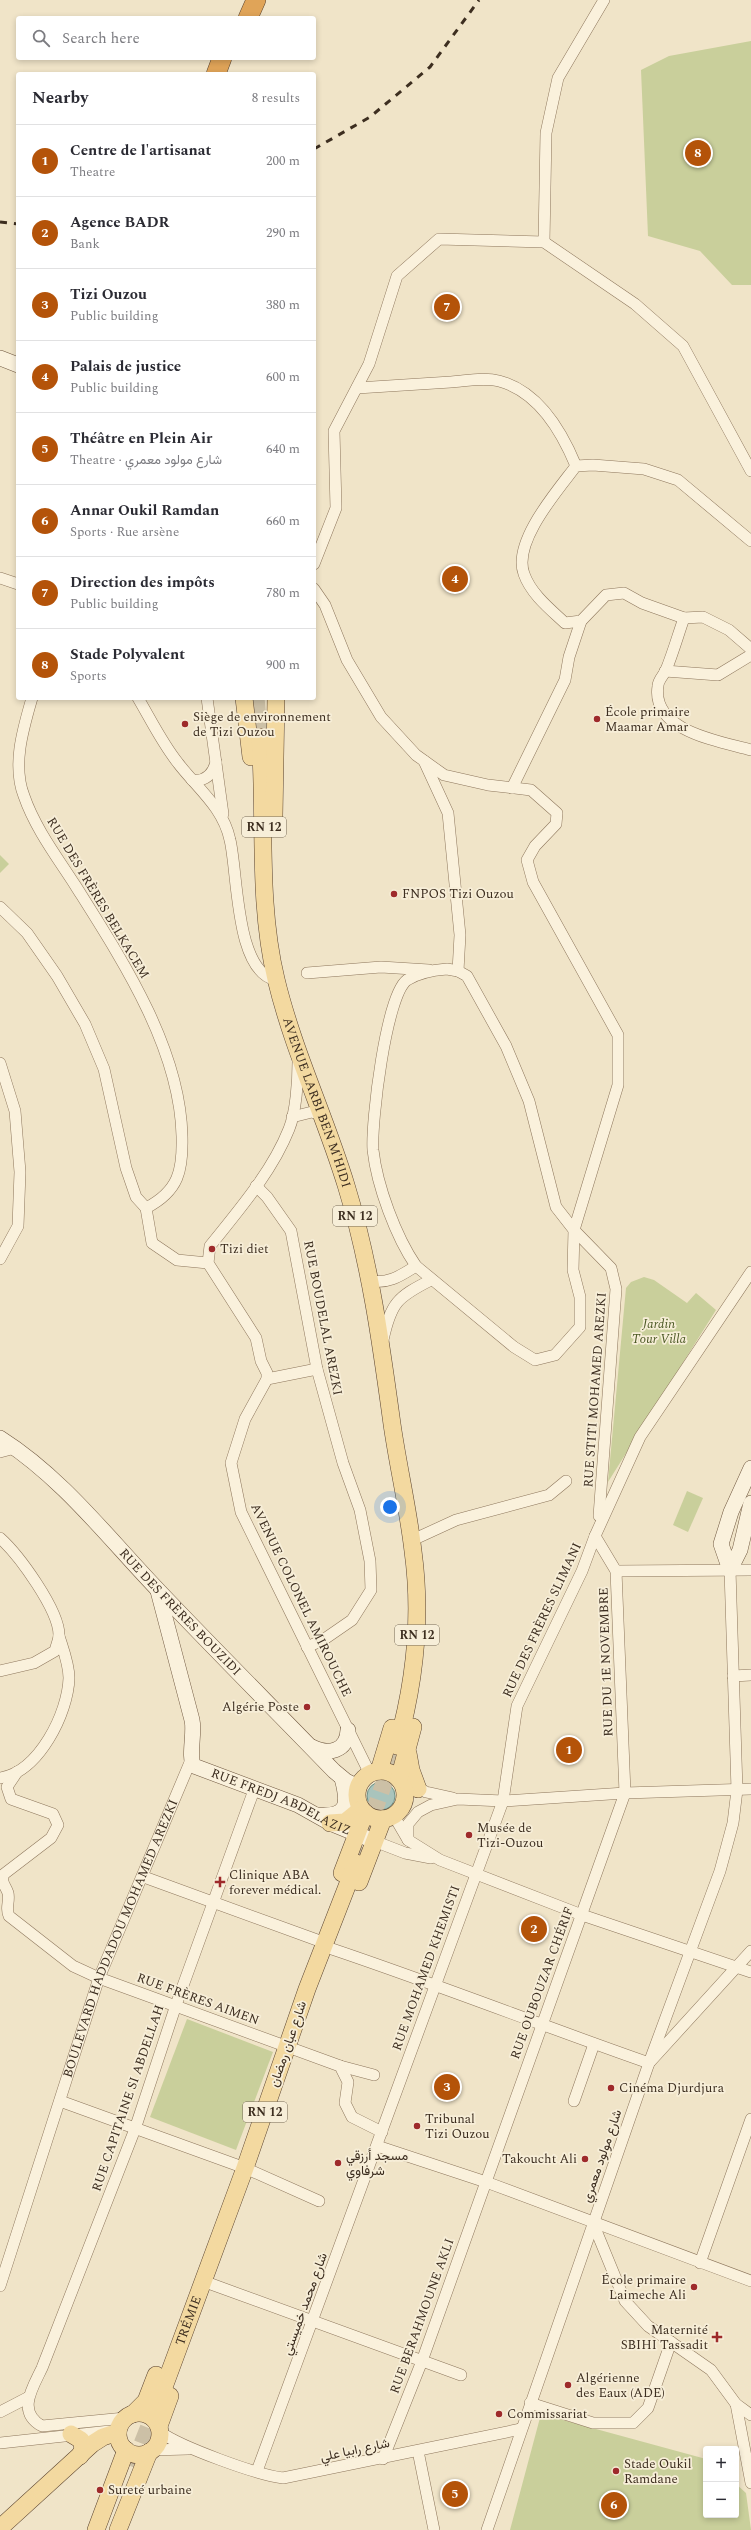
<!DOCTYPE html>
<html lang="en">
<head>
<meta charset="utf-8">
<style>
  body { margin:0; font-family:Spectral,Vazirmatn,serif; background:#f2f2f3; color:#2b2b33 }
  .controls { position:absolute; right:12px; bottom:12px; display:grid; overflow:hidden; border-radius:4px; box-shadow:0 2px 6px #0003 }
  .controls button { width:36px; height:36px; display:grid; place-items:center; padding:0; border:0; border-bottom:1px solid #e1e1e2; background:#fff; color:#2b2b33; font:20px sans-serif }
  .you { position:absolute; left:390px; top:1507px; width:14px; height:14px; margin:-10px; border:3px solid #fff; border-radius:50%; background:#1a73e8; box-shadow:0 0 0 6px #1a73e833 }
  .badge { display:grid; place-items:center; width:26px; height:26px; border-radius:50%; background:#b45309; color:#fff; font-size:13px; font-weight:700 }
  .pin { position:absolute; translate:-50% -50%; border:2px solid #fff; box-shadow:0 1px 4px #0006 }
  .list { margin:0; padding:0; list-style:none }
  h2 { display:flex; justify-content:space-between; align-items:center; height:52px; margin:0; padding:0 16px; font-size:17px }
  h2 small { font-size:13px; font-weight:400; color:#7c7c81 }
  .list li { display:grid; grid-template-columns:26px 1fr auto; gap:12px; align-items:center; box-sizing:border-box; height:72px; padding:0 16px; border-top:1px solid #e1e1e2 }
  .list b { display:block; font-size:15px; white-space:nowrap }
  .list p { margin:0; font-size:13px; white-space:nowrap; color:#7c7c81 }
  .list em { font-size:13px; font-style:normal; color:#7c7c81 }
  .icon { flex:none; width:22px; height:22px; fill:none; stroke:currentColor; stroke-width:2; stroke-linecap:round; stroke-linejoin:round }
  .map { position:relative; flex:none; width:751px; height:2530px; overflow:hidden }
  .search { position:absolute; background:#fff; box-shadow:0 2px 6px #0003; left:16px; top:16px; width:300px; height:44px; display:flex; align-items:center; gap:10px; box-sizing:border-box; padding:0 14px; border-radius:4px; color:#7c7c81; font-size:15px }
  .panel { position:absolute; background:#fff; box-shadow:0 2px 6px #0003; left:16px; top:72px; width:300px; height:628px; border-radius:4px }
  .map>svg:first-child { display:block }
</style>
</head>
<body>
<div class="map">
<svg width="751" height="2530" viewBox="0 0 751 2530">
  <rect width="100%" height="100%" fill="#f0e4c8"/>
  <!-- green -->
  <g fill="#c9cf9b">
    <polygon points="751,41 751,285 732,285 700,251 648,236 641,70 669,56"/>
    <polygon points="0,855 9,864 0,873"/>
    <polygon points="644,1277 654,1280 687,1303 696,1293 716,1310 608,1482 626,1288 631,1282"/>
    <polygon points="687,1491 703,1498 688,1532 673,1525"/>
    <polygon points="187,2019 273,2052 236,2150 150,2117"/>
    <polygon points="541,2414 706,2459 706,2515 736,2515 736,2484 746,2493 751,2530 510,2530"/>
  </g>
  <!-- water -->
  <circle fill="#a9c4bc" stroke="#6f938a" cx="381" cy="1796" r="14"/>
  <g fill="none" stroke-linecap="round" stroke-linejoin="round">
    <!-- primary-tunnel -->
    <g stroke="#ccc0a6" stroke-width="17" stroke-dasharray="17 8" stroke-linecap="butt">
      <polyline points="256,698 260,737"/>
      <polyline points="356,1863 397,1746"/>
      <polyline points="133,2467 157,2406"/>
    </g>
    <defs>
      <g id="street">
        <polyline points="544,242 546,133 558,78 604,0"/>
        <path d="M357,388C388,386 419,384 451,382C466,381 484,377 499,381C538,391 562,432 576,466"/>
        <path d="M751,541L678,480L644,469L593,465L576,466C558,490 512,542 524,574C531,594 550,609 565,623L581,621L606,595L624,593L642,603L684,618C678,635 673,653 666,670C664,675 658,680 658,686C651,731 719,741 751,750"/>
        <polyline points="314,564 336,508 334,431 369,364 397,276 439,239 544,242 635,304 683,346 751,471"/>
        <polyline points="0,578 18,584"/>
        <polyline points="314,589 325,605 347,660 381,717 416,755 444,775 488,785 531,790 557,813 556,824 535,846 527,860 533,882 618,1035 618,1085 574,1230 611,1268 616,1289 599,1516"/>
        <polyline points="684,618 703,617 729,630 751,649"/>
        <polyline points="665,671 718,675 751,655"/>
        <path d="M138,698C151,720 162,743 178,763C197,788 223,807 230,840C238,873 235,972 276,980"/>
        <polyline points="207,698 223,814"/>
        <polyline points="424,761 448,813 460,935 458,971"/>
        <path d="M192,780C205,782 213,774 216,762"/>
        <polyline points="512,788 565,680 569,657 581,621"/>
        <path d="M0,907L27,933L57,976L85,1024L104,1069L126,1168L136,1197L146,1208C179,1191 183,1170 182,1136C180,1047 121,958 75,885C57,857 35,828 24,796C12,765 23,729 32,698"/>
        <path d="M447,969L458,971L467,976L506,1046L529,1101L556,1207L574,1230L573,1270L580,1297V1327L555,1355L535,1360L514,1347L416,1266C396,1237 377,1186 373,1150C371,1123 386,995 407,980C418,973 434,970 447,969Z"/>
        <polyline points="307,973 381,967 429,970"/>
        <path d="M298,1062C298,1081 296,1112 289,1129C272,1172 238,1211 210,1246L208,1263L256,1338L261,1361L267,1373V1379L245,1419L231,1463L241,1512L370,1774"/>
        <polyline points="0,1063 15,1111 20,1172 18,1226 0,1259"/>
        <polyline points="292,1117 312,1112 321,1115"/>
        <polyline points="256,1186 267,1197 291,1231 317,1369 343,1463 360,1510 370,1561 371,1590 352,1620 323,1640 307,1647"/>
        <polyline points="146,1208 152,1243 177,1260 208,1263"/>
        <path d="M370,1281C389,1284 400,1276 416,1266"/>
        <path d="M383,1340C391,1303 397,1297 431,1280"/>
        <polyline points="267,1379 317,1369"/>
        <polyline points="0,1452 15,1448"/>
        <polyline points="419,1537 456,1520 549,1495 566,1481"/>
        <path d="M0,1538C19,1555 59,1610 59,1635C59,1640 56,1646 55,1651L34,1663L0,1671"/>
        <polyline points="616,1571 751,1570"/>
        <polyline points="733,1676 751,1675"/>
        <path d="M17,1772L7,1787L11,1799L53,1814L58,1825L51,1838L4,1874C0,1882 6,1886 8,1893C10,1901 5,1909 9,1916L73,1966L99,1978L340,2066L348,2082L345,2103L352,2117L382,2132"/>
        <path d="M0,1778C39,1772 68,1713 69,1678C69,1664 63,1649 59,1636"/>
        <polyline points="401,1780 426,1792 453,1798"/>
        <polyline points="394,1816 408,1840 440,1860 582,1915 751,1972"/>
        <polyline points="408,1840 408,1824 418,1812 431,1805 458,1799 503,1801 625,1793 751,1789"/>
        <polyline points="374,1841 405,1853 431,1858"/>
        <polyline points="144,1877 317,1940"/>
        <path d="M332,1949C439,1985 543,2026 649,2063L751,1951"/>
        <polyline points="340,2066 374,2075"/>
        <polyline points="60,2101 245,2168 319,2201"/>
        <polyline points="574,2101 594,2044"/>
        <polyline points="377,2146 486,2182 751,2281"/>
        <polyline points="593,2223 625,2301 648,2326 711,2370 736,2404 751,2415"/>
        <polyline points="700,2263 751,2119"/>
        <polyline points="211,2284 461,2375"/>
        <path id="s1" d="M0,2286L99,1978L191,1760"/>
        <polyline points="530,2403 593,2423 633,2423 648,2408 671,2342"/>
        <polyline points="736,2404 751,2483"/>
        <polyline points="0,2412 27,2398"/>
        <path d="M125,2418L42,2426C16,2412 33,2387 42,2368L135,2129L176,2005L254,1790"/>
        <path d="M160,2432C181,2447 257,2475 283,2478L521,2429"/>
        <polyline points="0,2443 110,2431"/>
        <polyline points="152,2450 188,2449"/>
        <polyline points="418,2451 434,2530"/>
        <polyline points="383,2459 422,2361 625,1793 616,1571 595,1536"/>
        <polyline points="257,2471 503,1801 517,1706 582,1571 595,1536 640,1437 751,1272"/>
        <polyline points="487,2530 649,2063 720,1871 733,1823 737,1790 730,1570"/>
      </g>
      <g id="secondary">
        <polyline points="0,358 18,365"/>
        <path id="s2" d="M0,1438C63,1478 108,1538 159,1591C217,1652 276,1711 334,1771L346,1781L358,1787"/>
        <polyline points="730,1570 721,1544 731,1512 751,1468"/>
        <polyline points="730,1570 740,1550 751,1503"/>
        <path id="s3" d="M158,1591L192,1720C195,1733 188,1757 194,1766L298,1805L330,1823L374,1841"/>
        <path d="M312,1747C328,1755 347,1752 348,1730"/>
        <path d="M317,1815C348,1817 349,1805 342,1778"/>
      </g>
      <g id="primary">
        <polyline points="244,698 251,757"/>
        <path id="s4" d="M260,737C266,817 257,900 276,979C293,1050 325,1116 346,1185C370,1263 381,1343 392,1424C398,1466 408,1508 413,1551C422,1617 415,1682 397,1746"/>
        <polyline points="274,817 276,698"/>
        <polyline points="408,1753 411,1770 418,1789"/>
        <circle cx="381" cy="1795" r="24"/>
        <polyline points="379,1771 392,1728"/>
        <polyline points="399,1779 413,1727"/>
        <polyline points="330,1823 345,1822 361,1809"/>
        <polyline points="342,1873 365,1813"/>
        <polyline points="359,1882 383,1819"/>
        <path id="s5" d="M157,2406L245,2168L307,1989L356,1863"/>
        <circle cx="139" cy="2434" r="21"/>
        <polyline points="133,2414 146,2401 156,2375"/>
        <polyline points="159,2426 170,2396"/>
        <polyline points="71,2434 81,2440 83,2448 80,2456"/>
        <polyline points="0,2528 92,2444 103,2437 118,2432"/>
        <polyline points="96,2530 126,2450"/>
        <polyline points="118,2530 149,2452"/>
      </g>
      <g id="highway">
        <polyline points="248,18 256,0"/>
        <polyline points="216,74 222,58"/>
      </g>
    </defs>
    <!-- street casing -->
    <use href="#street" stroke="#8d765c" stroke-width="12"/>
    <!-- secondary casing -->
    <use href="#secondary" stroke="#6f573f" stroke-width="16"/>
    <!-- primary casing -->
    <use href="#primary" stroke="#5b4430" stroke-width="18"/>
    <!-- highway casing -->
    <use href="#highway" stroke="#5b4430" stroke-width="20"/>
    <!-- street -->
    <use href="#street" stroke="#faf1dc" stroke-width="11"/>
    <!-- secondary -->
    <use href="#secondary" stroke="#faf1dc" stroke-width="15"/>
    <!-- primary -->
    <use href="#primary" stroke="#f3d9a0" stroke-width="17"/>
    <!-- highway -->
    <use href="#highway" stroke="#e0a458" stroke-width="19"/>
    <!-- rail -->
    <g stroke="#3d2e20" stroke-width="3" stroke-dasharray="7 7" stroke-linecap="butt">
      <polyline points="314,149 370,117 430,67 479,0"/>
      <polyline points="0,222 18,224"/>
    </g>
  </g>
  <!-- markers -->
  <g fill="#9e2a2b" stroke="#f7eed8" stroke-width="1.5">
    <circle cx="597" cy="719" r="4"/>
    <circle cx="185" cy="724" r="4"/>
    <circle cx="394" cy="894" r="4"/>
    <circle cx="212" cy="1249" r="4"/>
    <circle cx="307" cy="1707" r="4"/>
    <circle cx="469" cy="1835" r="4"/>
    <path d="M218 1876h4v4h4v4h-4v4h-4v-4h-4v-4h4z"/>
    <circle cx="611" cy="2088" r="4"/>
    <circle cx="417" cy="2126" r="4"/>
    <circle cx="585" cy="2159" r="4"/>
    <circle cx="338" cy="2163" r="4"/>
    <circle cx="694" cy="2287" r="4"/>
    <path d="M715 2331h4v4h4v4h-4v4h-4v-4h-4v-4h4z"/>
    <circle cx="568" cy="2385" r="4"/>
    <circle cx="499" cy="2414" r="4"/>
    <circle cx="616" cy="2471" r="4"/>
    <circle cx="100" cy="2490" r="4"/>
  </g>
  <g text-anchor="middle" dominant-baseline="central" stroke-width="3.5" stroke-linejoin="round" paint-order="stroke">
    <!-- shield labels -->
    <g fill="#f7eed8" stroke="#756857" stroke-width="1">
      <rect x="242" y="817" width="44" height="20" rx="3"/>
      <rect x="333" y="1206" width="44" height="20" rx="3"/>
      <rect x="395" y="1625" width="44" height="20" rx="3"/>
      <rect x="243" y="2102" width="44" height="20" rx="3"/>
    </g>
    <g font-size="12" font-weight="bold" fill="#3d2e20">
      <text x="264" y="827">RN 12</text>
      <text x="355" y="1216">RN 12</text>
      <text x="417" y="1635">RN 12</text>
      <text x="265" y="2112">RN 12</text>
    </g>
    <!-- poi labels -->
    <g font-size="13" fill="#3d2e20" stroke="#f7eed8" text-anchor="start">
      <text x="605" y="712">École primaire<tspan x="605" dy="15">Maamar Amar</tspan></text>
      <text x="193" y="717">Siège de environnement<tspan x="193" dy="15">de Tizi Ouzou</tspan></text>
      <text x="402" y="894">FNPOS Tizi Ouzou</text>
      <text x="220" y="1249">Tizi diet</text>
      <text x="299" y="1707" text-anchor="end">Algérie Poste</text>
      <text x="477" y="1828">Musée de<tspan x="477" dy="15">Tizi-Ouzou</tspan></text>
      <text x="229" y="1875">Clinique ABA<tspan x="229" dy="15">forever médical.</tspan></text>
      <text x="619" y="2088">Cinéma Djurdjura</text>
      <text x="425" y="2119">Tribunal<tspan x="425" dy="15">Tizi Ouzou</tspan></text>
      <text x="346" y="2156">مسجد أرزقي<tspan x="346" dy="15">شرفاوي</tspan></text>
      <text x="577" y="2159" text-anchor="end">Takoucht Ali</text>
      <text x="686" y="2280" text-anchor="end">École primaire<tspan x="686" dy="15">Laimeche Ali</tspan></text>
      <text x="708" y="2330" text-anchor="end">Maternité<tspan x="708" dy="15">SBIHI Tassadit</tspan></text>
      <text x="576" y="2378">Algérienne<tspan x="576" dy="15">des Eaux (ADE)</tspan></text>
      <text x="507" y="2414">Commissariat</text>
      <text x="624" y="2464">Stade Oukil<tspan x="624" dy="15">Ramdane</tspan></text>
      <text x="108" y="2490">Sureté urbaine</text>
    </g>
    <!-- street labels -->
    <g font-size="13" fill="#3d2e20" stroke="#f7eed8">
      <text transform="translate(98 898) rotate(59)">RUE DES FRÈRES BELKACEM</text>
      <text stroke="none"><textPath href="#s4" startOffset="373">AVENUE LARBI BEN M'HIDI</textPath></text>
      <text transform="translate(323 1318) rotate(79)">RUE BOUDELAL AREZKI</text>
      <text transform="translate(595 1390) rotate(-86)">RUE STITI MOHAMED AREZKI</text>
      <text transform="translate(301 1600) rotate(64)">AVENUE COLONEL AMIROUCHE</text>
      <text stroke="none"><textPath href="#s2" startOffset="251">RUE DES FRÈRES BOUZIDI</textPath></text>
      <text transform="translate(542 1620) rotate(-65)">RUE DES FRÈRES SLIMANI</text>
      <text transform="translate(606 1662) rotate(-92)">RUE DU 1E NOVEMBRE</text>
      <text stroke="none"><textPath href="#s3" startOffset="274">RUE FREDJ ABDELAZIZ</textPath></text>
      <text stroke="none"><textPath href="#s1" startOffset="368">BOULEVARD HADDADOU MOHAMED AREZKI</textPath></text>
      <text transform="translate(426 1968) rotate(-70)">RUE MOHAMED KHEMISTI</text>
      <text transform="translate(542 1983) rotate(-70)">RUE OUBOUZAR CHÉRIF</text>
      <text transform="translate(198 1999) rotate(20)">RUE FRÈRES AIMEN</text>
      <text transform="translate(288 2044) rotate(-71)">شارع عبان رمضان</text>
      <text transform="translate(128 2098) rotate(-71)">RUE CAPITAINE SI ABDELLAH</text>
      <text transform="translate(602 2156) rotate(-71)">شارع مولود معمري</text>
      <text transform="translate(305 2304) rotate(-70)">شارع محمد خميستي</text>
      <text transform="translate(422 2316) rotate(-70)">RUE BERAHMOUNE AKLI</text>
      <text stroke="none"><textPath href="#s5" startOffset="91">TRÉMIE</textPath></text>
      <text transform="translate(355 2450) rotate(-12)">شارع رابيا علي</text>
    </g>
    <!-- park labels -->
    <g font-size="13" font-style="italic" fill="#4d5a26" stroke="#f7eed8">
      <text x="659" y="1324">Jardin<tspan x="659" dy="15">Tour Villa</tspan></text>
    </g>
  </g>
</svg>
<div class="controls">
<button>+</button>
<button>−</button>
</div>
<div class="you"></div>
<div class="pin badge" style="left:569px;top:1750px">1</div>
<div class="pin badge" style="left:534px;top:1929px">2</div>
<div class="pin badge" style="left:447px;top:2087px">3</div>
<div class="pin badge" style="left:455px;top:579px">4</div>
<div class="pin badge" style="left:455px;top:2494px">5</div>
<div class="pin badge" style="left:614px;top:2505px">6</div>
<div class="pin badge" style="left:447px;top:307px">7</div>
<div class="pin badge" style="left:698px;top:153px">8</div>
<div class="search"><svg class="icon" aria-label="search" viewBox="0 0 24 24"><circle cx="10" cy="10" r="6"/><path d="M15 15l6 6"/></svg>Search here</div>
<section class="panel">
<h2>Nearby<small>8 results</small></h2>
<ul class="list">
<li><span class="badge">1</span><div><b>Centre de l'artisanat</b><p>Theatre</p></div><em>200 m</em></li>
<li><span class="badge">2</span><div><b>Agence BADR</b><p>Bank</p></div><em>290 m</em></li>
<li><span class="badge">3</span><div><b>Tizi Ouzou</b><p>Public building</p></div><em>380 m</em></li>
<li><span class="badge">4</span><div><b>Palais de justice</b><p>Public building</p></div><em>600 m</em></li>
<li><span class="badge">5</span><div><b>Théâtre en Plein Air</b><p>Theatre · شارع مولود معمري</p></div><em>640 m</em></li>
<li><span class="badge">6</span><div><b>Annar Oukil Ramdan</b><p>Sports · Rue arsène</p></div><em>660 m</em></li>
<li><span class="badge">7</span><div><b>Direction des impôts</b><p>Public building</p></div><em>780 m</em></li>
<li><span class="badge">8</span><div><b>Stade Polyvalent</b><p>Sports</p></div><em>900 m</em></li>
</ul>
</section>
</div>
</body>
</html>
